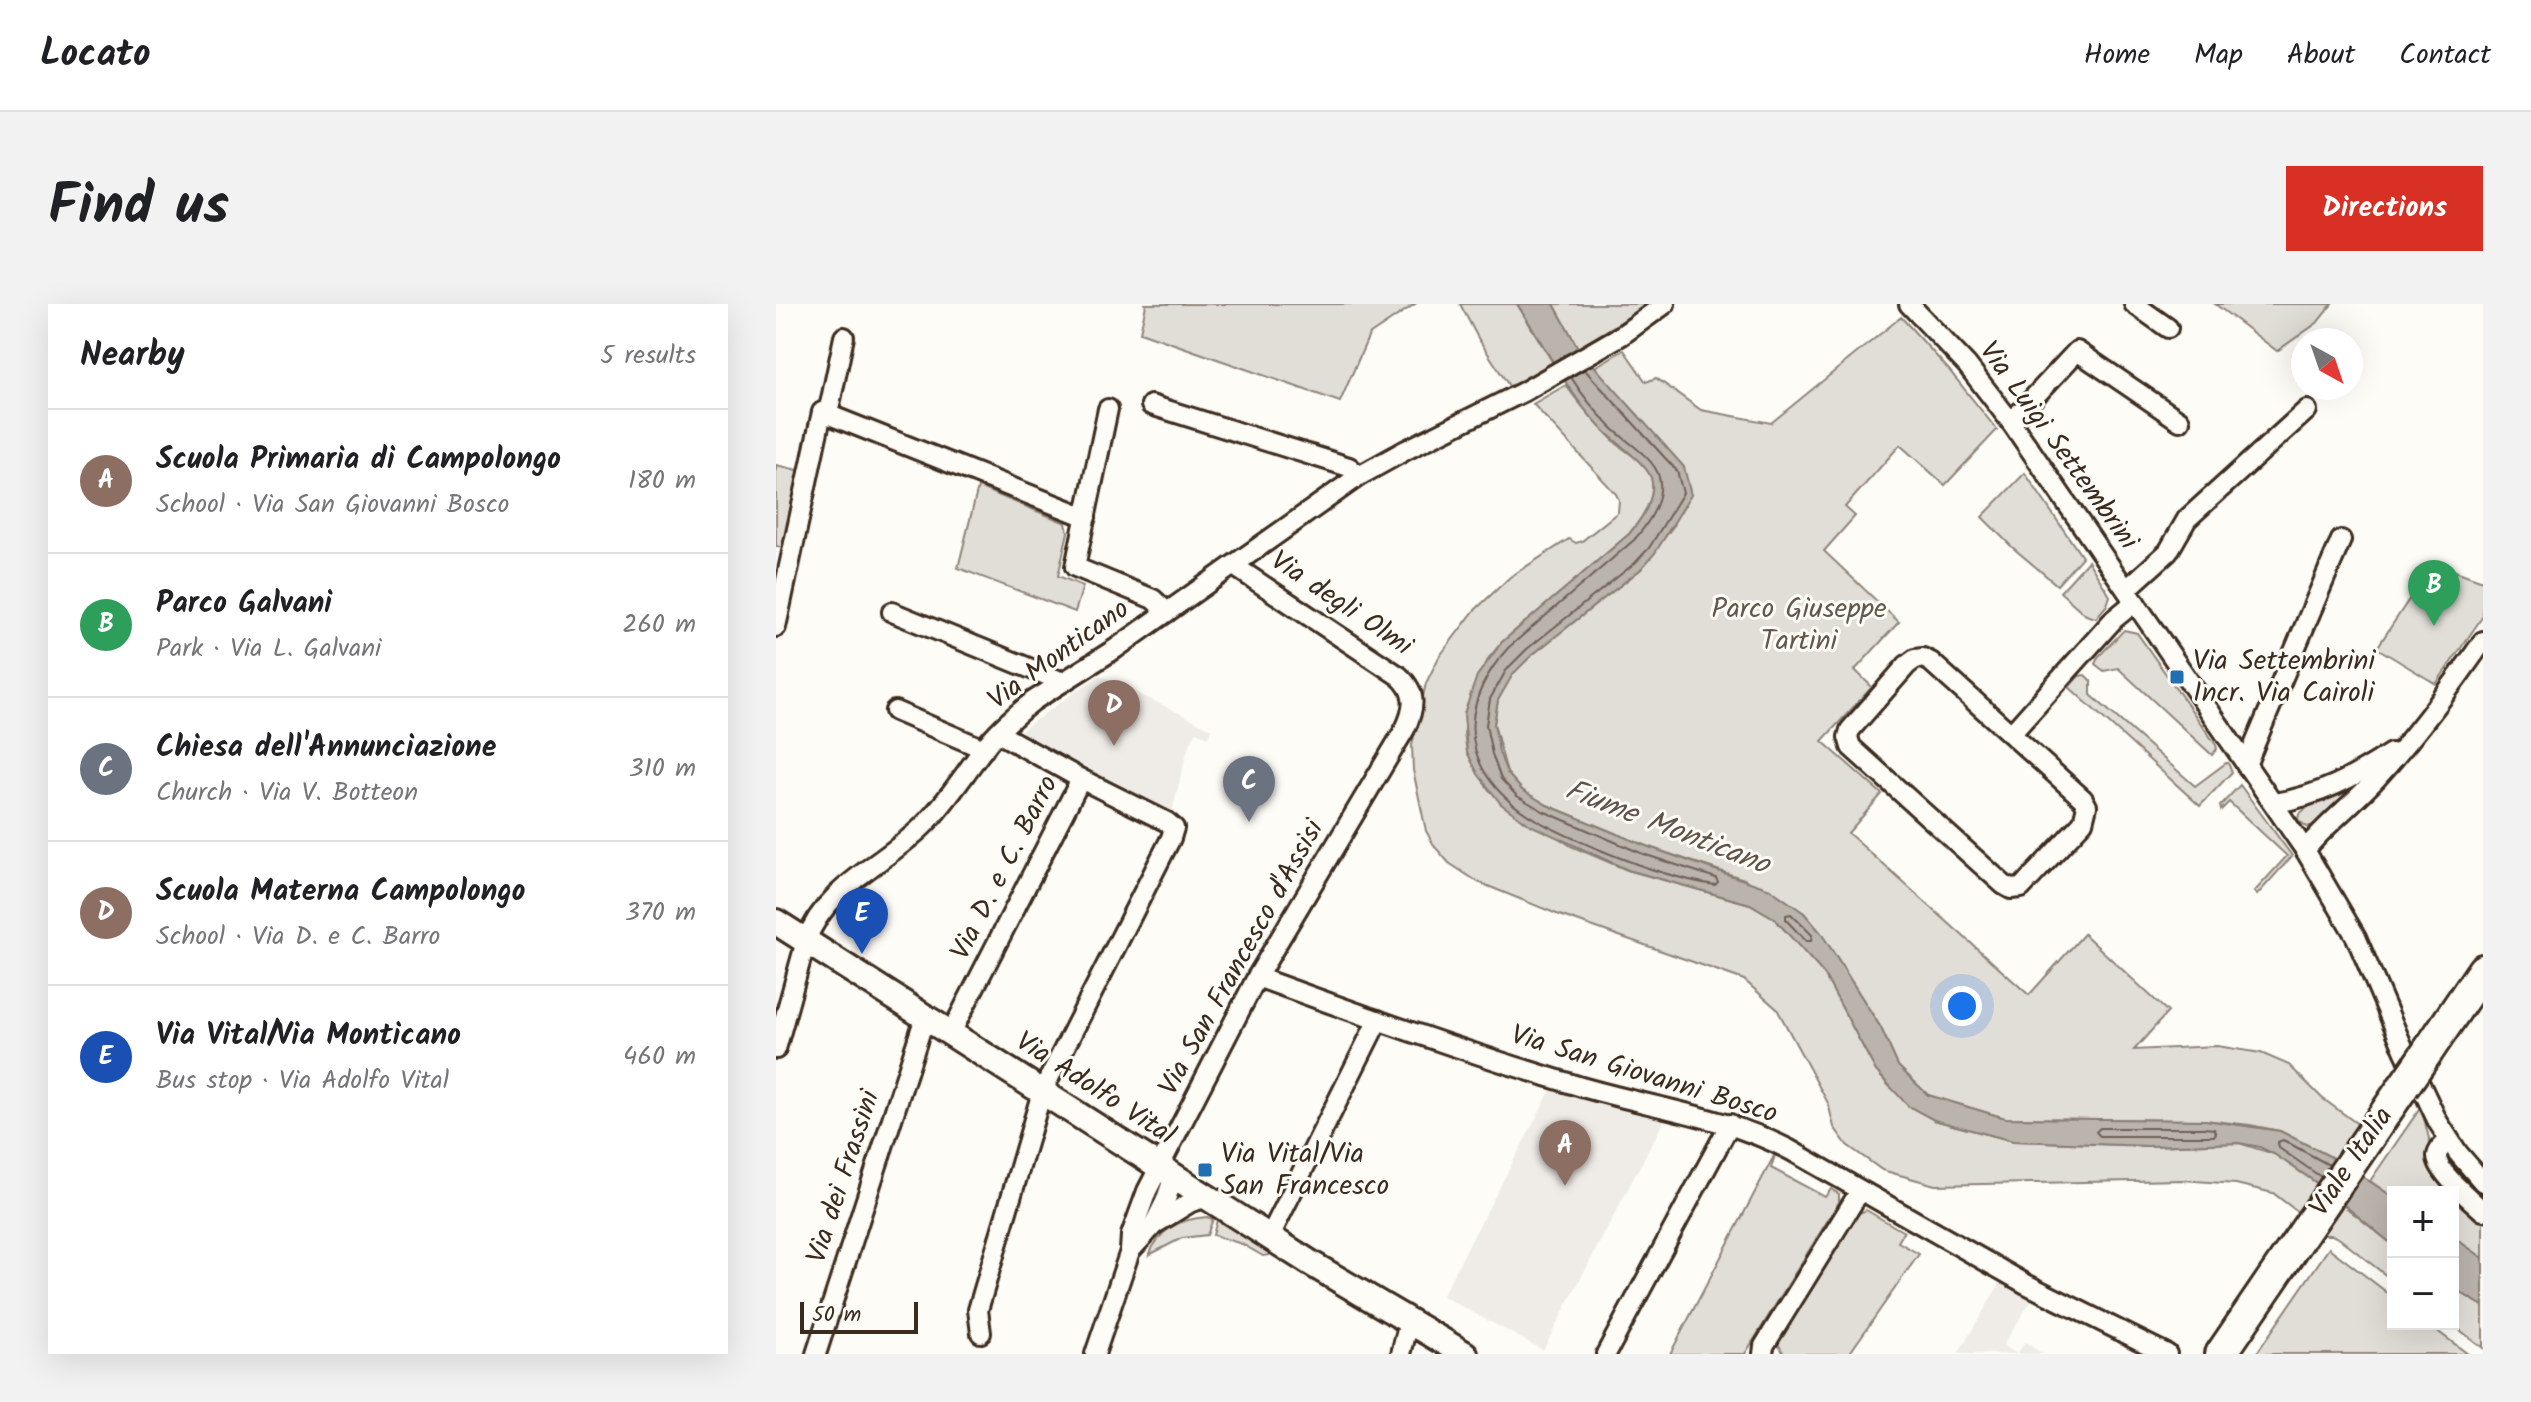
<!DOCTYPE html>
<html lang="en">
<head>
<meta charset="utf-8">
<style>
  body { margin:0; font-family:Kalam,sans-serif; background:#f2f2f2; color:#202124 }
  .controls { position:absolute; right:24px; bottom:24px; display:grid; overflow:hidden; border-radius:0px; box-shadow:0 8px 32px #0002 }
  .controls button { width:72px; height:72px; display:grid; place-items:center; padding:0; border:0; border-bottom:2px solid #e0e0e0; background:#fff; color:#202124; font:40px sans-serif }
  .compass { position:absolute; left:1515px; top:24px; width:72px; height:72px; border-radius:50%; background:#fff; box-shadow:0 8px 32px #0002; rotate:140deg }
  .scale { position:absolute; left:24px; bottom:20px; width:118px; box-sizing:border-box; padding-left:8px; border:4px solid #3b2a1e; border-top:0; font-size:22px; line-height:28px; white-space:nowrap; color:#3b2a1e; -webkit-text-stroke:6px #fdfcf7; paint-order:stroke }
  .you { position:absolute; left:1186px; top:702px; width:28px; height:28px; margin:-20px; border:6px solid #fff; border-radius:50%; background:#1a73e8; box-shadow:0 0 0 12px #1a73e833 }
  .badge { display:grid; place-items:center; width:52px; height:52px; border-radius:50%; background:#d93025; color:#fff; font-size:26px; font-weight:700 }
  .pin { position:absolute; translate:-50% -66px; filter:drop-shadow(0 2px 4px #0008) }
  .pin::after { content:''; position:absolute; top:42px; width:28px; height:24px; background:inherit; clip-path:polygon(0 0,100% 0,50% 100%) }
  .list { margin:0; padding:0; list-style:none }
  h2 { display:flex; justify-content:space-between; align-items:center; height:104px; margin:0; padding:0 32px; font-size:34px }
  h2 small { font-size:26px; font-weight:400; color:#757577 }
  .list li { display:grid; grid-template-columns:52px 1fr auto; gap:24px; align-items:center; box-sizing:border-box; height:144px; padding:0 32px; border-top:2px solid #e0e0e0 }
  .list b { display:block; font-size:30px; white-space:nowrap }
  .list p { margin:0; font-size:26px; white-space:nowrap; color:#757577 }
  .list em { font-size:26px; font-style:normal; color:#757577 }
  .map { position:relative; flex:none; width:1707px; height:1050px; overflow:hidden; border-radius:0px }
  header { display:flex; align-items:center; gap:48px; box-sizing:border-box; height:112px; padding:0 40px; background:#fff; border-bottom:2px solid #e0e0e0 }
  header strong { font-size:38px }
  nav { display:flex; gap:44px; margin-inline-start:auto; font-size:28px }
  .intro { display:flex; align-items:center; justify-content:space-between; box-sizing:border-box; height:192px; padding:0 48px }
  h1 { margin:0; font-size:56px }
  .button { padding:20px 36px; border-radius:0px; background:#d93025; color:#fff; font-size:28px; font-weight:700 }
  main { display:flex; gap:48px; padding:0 48px }
  aside { flex:1; background:#fff; border-radius:0px; box-shadow:0 8px 32px #0002 }
  .map>svg:first-child { display:block }
</style>
</head>
<body>
<header>
<strong>Locato</strong>
<nav><a>Home</a><a>Map</a><a>About</a><a>Contact</a></nav>
</header>
<div class="intro"><h1>Find us</h1><a class="button">Directions</a></div>
<main>
<aside>
<h2>Nearby<small>5 results</small></h2>
<ul class="list">
<li><span class="badge" style="background:#8d6e63">A</span><div><b>Scuola Primaria di Campolongo</b><p>School · Via San Giovanni Bosco</p></div><em>180 m</em></li>
<li><span class="badge" style="background:#2e9e5b">B</span><div><b>Parco Galvani</b><p>Park · Via L. Galvani</p></div><em>260 m</em></li>
<li><span class="badge" style="background:#6b7280">C</span><div><b>Chiesa dell'Annunciazione</b><p>Church · Via V. Botteon</p></div><em>310 m</em></li>
<li><span class="badge" style="background:#8d6e63">D</span><div><b>Scuola Materna Campolongo</b><p>School · Via D. e C. Barro</p></div><em>370 m</em></li>
<li><span class="badge" style="background:#1a4fb4">E</span><div><b>Via Vital/Via Monticano</b><p>Bus stop · Via Adolfo Vital</p></div><em>460 m</em></li>
</ul>
</aside>
<div class="map">
<svg width="1707" height="1050" viewBox="0 0 1707 1050">
  <rect width="100%" height="100%" fill="#fdfcf7"/>
  <filter id="ink" filterUnits="userSpaceOnUse"><feTurbulence type="fractalNoise" baseFrequency=".0125" numOctaves="2"/><feDisplacementMap in="SourceGraphic" scale="16" xChannelSelector="R" yChannelSelector="G"/><feConvolveMatrix kernelMatrix="1 2 1 2 8 2 1 2 1" color-interpolation-filters="sRGB"/></filter>
  <g filter="url(#ink)">
    <!-- built -->
    <g fill="#efece7">
      <polygon points="324,371 436,425 432,433 420,428 411,447 395,512 310,468 249,432 246,427 248,424"/>
      <polygon points="775,786 891,811 767,1046 666,992"/>
      <polygon points="1230,969 1257,994 1227,1041 1241,1050 1249,1038 1267,1050 1182,1050"/>
    </g>
    <!-- green -->
    <g fill="#e1ded7" stroke="#8e847a" stroke-width="2">
      <polygon points="368,0 639,0 593,31 564,98 364,28 370,1"/>
      <polygon points="684,0 741,0 777,59 735,85 702,34"/>
      <polygon points="778,0 871,0 872,1 802,44"/>
      <polygon points="1439,0 1556,0 1541,19 1501,47"/>
      <polygon points="1125,13 1173,66 1221,126 1169,181 1124,141 1069,203 1079,212 1048,247 1123,318 1079,366 1096,383 1046,437 1106,490 1072,529 1253,691 1308,630 1392,708 1358,746 1441,742 1485,749 1513,761 1546,794 1587,824 1563,857 1504,827 1474,821 1429,816 1229,814 1152,791 1122,762 1105,724 1045,629 1028,609 968,575 870,542 771,501 746,486 731,469 718,420 722,396 737,369 756,351 865,265 898,221 863,112 817,64 848,46 870,78 880,74 925,106 995,119"/>
      <path d="M790,81C804,102 821,120 839,138C850,148 869,158 875,173C882,192 864,217 853,230L726,338L712,355L688,429L691,448L713,486L795,542L851,566L974,600L998,614L1048,670L1100,767L1113,782L1158,816L1237,837L1371,842L1463,839L1498,850L1545,882L1527,912L1497,889L1460,880L1406,876L1159,881L1106,866L1071,841L1058,823L1052,799L1001,705L968,676L781,610L702,578L673,559L659,543L650,527L637,466L636,441L650,379L663,353L698,307L734,273L793,235L800,239L806,237L842,208L843,196L840,190L757,100Z"/>
      <polygon points="0,161 26,167 10,244 0,242"/>
      <polygon points="1249,169 1306,253 1281,281 1236,243 1206,213"/>
      <polygon points="202,183 290,219 292,228 282,272 307,282 299,308 182,264"/>
      <polygon points="1312,257 1334,292 1331,301 1320,314 1310,311 1284,288"/>
      <polygon points="1657,259 1707,277 1707,312 1660,380 1601,344"/>
      <polygon points="1348,326 1361,329 1440,441 1441,445 1436,451 1342,364 1328,367 1319,360 1322,353"/>
      <polygon points="1309,371 1315,377 1315,391 1419,482 1450,459 1452,459 1456,468 1424,502 1293,383 1303,372"/>
      <polygon points="1464,481 1516,552 1481,591 1478,588 1511,552 1453,498 1445,506 1444,502"/>
      <polygon points="1569,485 1572,487 1571,493 1541,520 1531,523 1522,516 1523,510 1535,501"/>
      <polygon points="1645,803 1657,850 1707,913 1707,954 1677,933 1677,888 1617,888 1617,893 1594,877"/>
      <polygon points="1000,848 995,864 1049,893 1055,885 1063,890 1063,898 969,1050 894,1050"/>
      <polygon points="1567,901 1617,941 1617,977 1564,935 1556,931 1547,931"/>
      <polygon points="1090,906 1128,928 1122,938 1143,950 1073,1050 1008,1050 1001,1038 1081,910"/>
      <path d="M431,913L437,915L431,931L406,934L373,951C384,925 403,915 431,913Z"/>
      <polygon points="441,916 493,946 493,951 487,952 466,940 437,931"/>
      <polygon points="1553,944 1617,993 1617,1020 1652,1020 1692,1050 1480,1050"/>
      <polygon points="1677,984 1707,1002 1707,1044 1676,1020"/>
    </g>
    <!-- water -->
    <g fill="#bbb4ad" stroke="#887d74" stroke-width="2">
      <path d="M741,0H778L802,44L908,163L915,191L879,249L865,265L756,351L737,370L722,396L718,420L723,448L731,469L746,486L771,501L870,542L994,585L1028,609L1045,629L1105,724L1122,762L1152,791L1229,814L1429,816L1504,827L1563,857L1617,893V941L1545,882L1498,850L1484,843L1463,839L1371,842L1237,837L1158,816L1132,802L1100,767L1048,670L998,614L974,600L852,566L754,521L725,500L702,470L691,448L688,410L701,372L726,338L853,230C865,216 881,194 875,174C870,158 836,136 823,122C789,85 769,41 741,0Z"/>
      <polygon points="1677,933 1707,954 1707,1002 1677,984"/>
    </g>
    <g fill="none" stroke-linecap="round" stroke-linejoin="round">
      <!-- shore -->
      <g stroke="#6e6157" stroke-width="2">
        <path d="M795,73C806,91 820,108 835,123C849,137 878,153 883,173C889,196 872,220 858,236L732,344C690,391 680,448 731,495C755,517 788,530 817,543C855,559 898,575 939,581L942,578L940,574L867,550L767,507L741,492L725,475L716,450L710,421L714,395L731,365L751,345L859,259L873,244L907,189L901,167L808,65"/>
        <polygon points="1015,610 1036,631 1035,637 1030,637 1010,616 1010,611"/>
        <polygon points="1324,824 1428,824 1438,825 1440,829 1438,832 1324,832 1320,828"/>
        <polyline points="1545,873 1503,844 1502,838 1507,836 1553,861"/>
      </g>
      <defs>
        <g id="minor">
          <polyline points="1133,0 1191,61 1235,118 1529,546 1580,633 1629,748 1662,818 1682,849 1707,878"/>
          <polyline points="1358,0 1392,24"/>
          <polyline points="375,101 573,163 583,172"/>
          <polyline points="332,105 299,263 377,295 391,308"/>
          <polyline points="52,110 68,33"/>
          <polyline points="1235,118 1301,47 1404,117"/>
          <polyline points="1351,285 1392,248 1411,215 1531,106"/>
          <polyline points="116,308 287,378"/>
          <polyline points="0,323 46,108 310,213"/>
          <polygon points="1147,354 1155,358 1307,495 1311,502 1307,518 1245,584 1235,585 1228,581 1075,443 1072,433 1074,426 1131,361 1139,355"/>
          <polyline points="119,407 208,445"/>
          <polyline points="222,429 305,475"/>
          <polyline points="1236,429 1338,315 1359,298"/>
          <polyline points="1470,461 1565,236"/>
          <path d="M1498,499C1541,493 1579,473 1615,449"/>
          <path d="M1529,546C1550,520 1577,500 1600,475C1639,432 1674,385 1707,337"/>
          <path d="M481,673C586,711 692,749 799,781C871,803 947,811 1014,846L1250,980L1391,1050"/>
          <polyline points="175,729 305,475 391,518 398,524 395,534 266,788 202,1006 205,1029"/>
          <path d="M0,745L30,637C50,582 107,561 147,522C172,497 190,467 212,439C225,423 241,410 257,397L339,345L583,172L630,146L747,88L846,31L889,0"/>
          <path d="M1673,836C1669,840 1662,845 1661,852C1660,867 1696,897 1707,907"/>
          <polyline points="379,920 415,898 432,893"/>
          <polyline points="494,932 602,716"/>
          <path d="M354,947L355,931L371,887L481,673L629,425C639,404 641,388 623,372L458,262"/>
          <polyline points="40,1050 149,713"/>
          <polyline points="319,1050 354,947 377,922 389,898 398,872"/>
          <polyline points="625,1050 633,1018"/>
          <polyline points="830,1050 954,820"/>
          <polyline points="987,1050 988,1042 1084,887"/>
        </g>
        <polyline id="tertiary" points="0,618 536,960 689,1050"/>
        <g id="primary">
          <polyline points="1652,747 1707,666"/>
          <polyline points="1445,1050 1627,783"/>
        </g>
      </defs>
      <!-- minor casing -->
      <use href="#minor" stroke="#3b2a1e" stroke-width="24"/>
      <!-- tertiary casing -->
      <use href="#tertiary" stroke="#3b2a1e" stroke-width="30"/>
      <!-- primary casing -->
      <use href="#primary" stroke="#3b2a1e" stroke-width="36"/>
      <!-- minor -->
      <use href="#minor" stroke="#fdfcf7" stroke-width="18"/>
      <!-- tertiary -->
      <use href="#tertiary" stroke="#fdfcf7" stroke-width="24"/>
      <!-- primary -->
      <use href="#primary" stroke="#fdfcf7" stroke-width="30"/>
      <defs>
        <polyline id="primary-bridge" points="1627,783 1652,747"/>
      </defs>
      <!-- primary-bridge casing -->
      <use href="#primary-bridge" stroke="#3b2a1e" stroke-width="36" stroke-linecap="butt"/>
      <!-- primary-bridge -->
      <use href="#primary-bridge" stroke="#fdfcf7" stroke-width="30"/>
    </g>
  </g>
  <!-- markers -->
  <g fill="#1f6fb2" stroke="#fdfcf7" stroke-width="3">
    <rect x="1393" y="365" width="16" height="16" rx="4"/>
    <rect x="421" y="858" width="16" height="16" rx="4"/>
  </g>
  <g text-anchor="middle" dominant-baseline="central" stroke-width="6" stroke-linejoin="round" paint-order="stroke">
    <!-- street labels -->
    <g font-size="28" fill="#3b2a1e" stroke="#fdfcf7">
      <text transform="translate(1282 142) rotate(54)">Via Luigi Settembrini</text>
      <text transform="translate(565 300) rotate(34)">Via degli Olmi</text>
      <text transform="translate(283 351) rotate(-36)">Via Monticano</text>
      <text transform="translate(229 564) rotate(-63)">Via D. e C. Barro</text>
      <text transform="translate(466 654) rotate(-61)">Via San Francesco d'Assisi</text>
      <text transform="translate(868 771) rotate(17)">Via San Giovanni Bosco</text>
      <text transform="translate(319 785) rotate(33)">Via Adolfo Vital</text>
      <text transform="translate(1576 858) rotate(-56)">Viale Italia</text>
      <text transform="translate(68 873) rotate(-72)">Via dei Frassini</text>
    </g>
    <!-- park labels -->
    <g font-size="28" fill="#64574c" stroke="#fdfcf7">
      <text x="1023" y="305">Parco Giuseppe<tspan x="1023" dy="32">Tartini</tspan></text>
    </g>
    <!-- poi labels -->
    <g font-size="28" fill="#3b2a1e" stroke="#fdfcf7" text-anchor="start">
      <text x="1417" y="357">Via Settembrini<tspan x="1417" dy="32">Incr. Via Cairoli</tspan></text>
      <text x="445" y="850">Via Vital/Via<tspan x="445" dy="32">San Francesco</tspan></text>
    </g>
    <!-- water labels -->
    <g font-size="30" font-style="italic" fill="#615349" stroke="#fdfcf7">
      <text transform="translate(891 524) rotate(21)">Fiume Monticano</text>
    </g>
  </g>
</svg>
<div class="controls">
<button>+</button>
<button>−</button>
</div>
<svg class="compass" viewBox="-18 -18 36 36"><path d="M0-13l5 13h-10z" fill="#e53935"/><path d="M0 13l5-13h-10z" fill="#757577"/></svg>
<div class="scale">50 m</div>
<div class="you"></div>
<div class="pin badge" style="left:789px;top:882px;background:#8d6e63">A</div>
<div class="pin badge" style="left:1658px;top:322px;background:#2e9e5b">B</div>
<div class="pin badge" style="left:473px;top:518px;background:#6b7280">C</div>
<div class="pin badge" style="left:338px;top:442px;background:#8d6e63">D</div>
<div class="pin badge" style="left:86px;top:650px;background:#1a4fb4">E</div>
</div>
</main>
</body>
</html>
